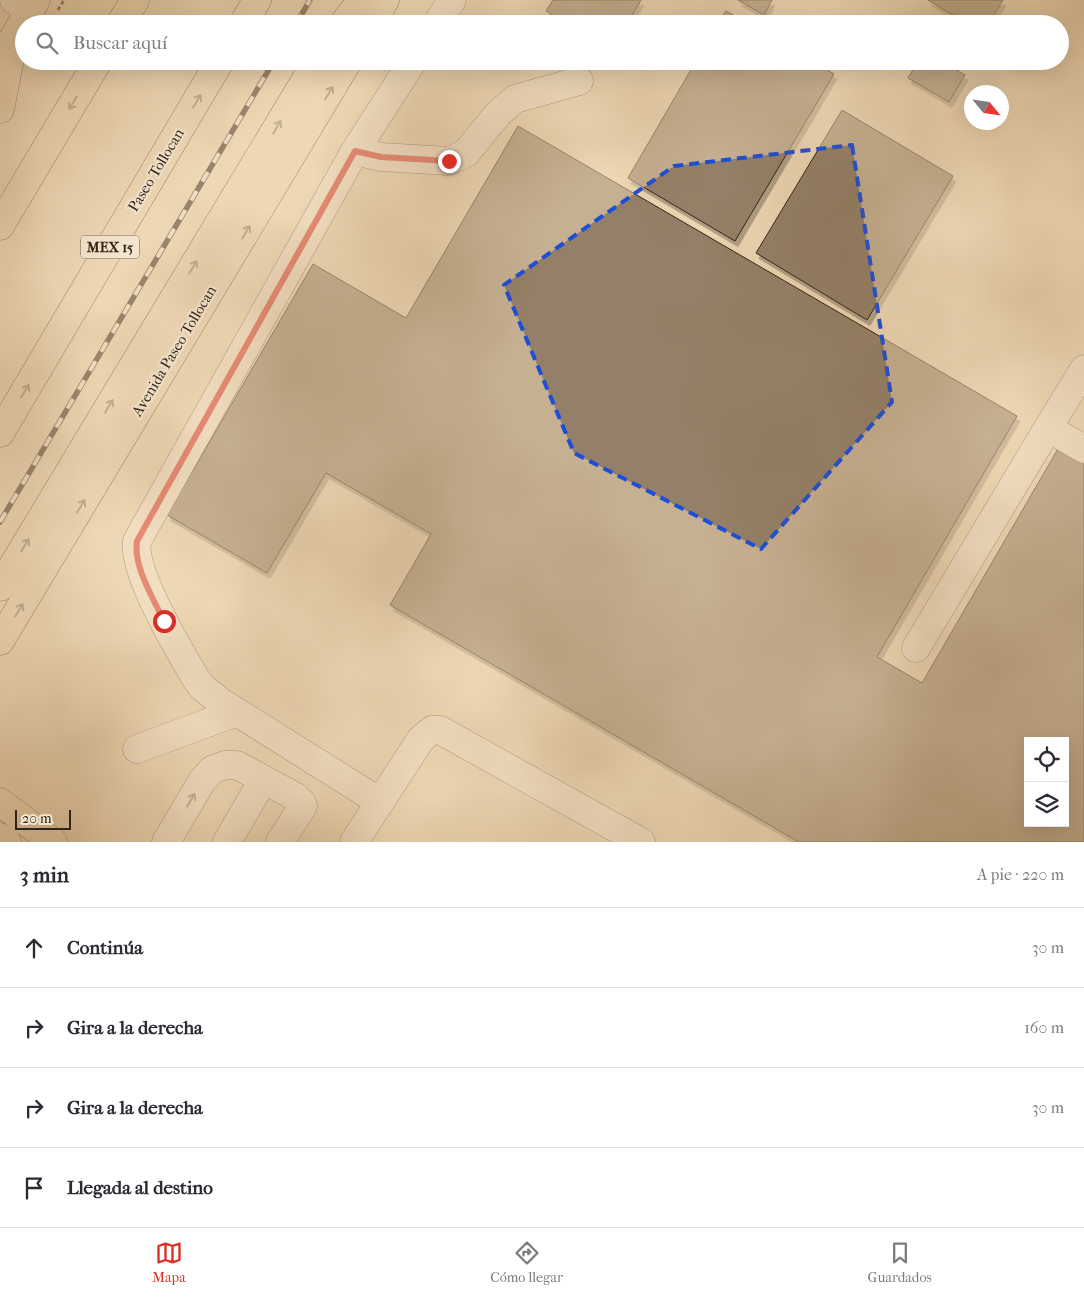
<!DOCTYPE html>
<html lang="es">
<head>
<meta charset="utf-8">
<style>
  body { margin:0; font-family:"IM FELL French Canon",serif; background:#f7f7f7; color:#2b2b33 }
  .controls { position:absolute; right:15px; bottom:15px; display:grid; overflow:hidden; border-radius:0px; box-shadow:0 5px 20px #0002 }
  .controls button { width:45px; height:45px; display:grid; place-items:center; padding:0; border:0; border-bottom:1px solid #e1e1e2; background:#fff; color:#2b2b33; font:25px sans-serif }
  .compass { position:absolute; left:964px; top:85px; width:45px; height:45px; border-radius:50%; background:#fff; box-shadow:0 5px 20px #0002; rotate:119deg }
  .scale { position:absolute; left:15px; bottom:12px; width:56px; box-sizing:border-box; padding-left:5px; border:2px solid #332216; border-top:0; font-size:14px; line-height:18px; white-space:nowrap; color:#332216; -webkit-text-stroke:4px #f4e5ce; paint-order:stroke }
  .stop { position:absolute; width:15px; height:15px; margin:-11px; border:4px solid #d93025; border-radius:50%; background:#fff }
  .stop.end { background:#d93025; border-color:#fff; box-shadow:0 1px 5px #0008 }
  .list { margin:0; padding:0; list-style:none }
  h2 { display:flex; justify-content:space-between; align-items:center; height:65px; margin:0; padding:0 20px; font-size:21px }
  h2 small { font-size:16px; font-weight:400; color:#7c7c81 }
  .list li { display:grid; grid-template-columns:32px 1fr auto; gap:15px; align-items:center; box-sizing:border-box; height:80px; padding:0 20px; border-top:1px solid #e1e1e2 }
  .list b { display:block; font-size:19px; white-space:nowrap }
  .list em { font-size:16px; font-style:normal; color:#7c7c81 }
  .icon { flex:none; width:28px; height:28px; fill:none; stroke:currentColor; stroke-width:2; stroke-linecap:round; stroke-linejoin:round }
  .map { position:relative; flex:none; width:1084px; height:842px; overflow:hidden }
  .search { position:absolute; background:#fff; box-shadow:0 5px 20px #0002; left:15px; right:15px; top:15px; height:55px; display:flex; align-items:center; gap:12px; box-sizing:border-box; padding:0 18px; border-radius:28px; color:#7c7c81; font-size:19px }
  .sheet { height:385px; background:#fff }
  nav { display:flex; justify-content:space-around; align-items:center; box-sizing:border-box; height:70px; border-top:1px solid #e1e1e2; background:#fff; font-size:14px; color:#7c7c81 }
  nav a { display:grid; justify-items:center; gap:2px }
  nav .on { color:#d93025 }
  .map>svg:first-child { display:block }
</style>
</head>
<body>
<div class="map">
<svg width="1084" height="842" viewBox="0 0 1084 842">
  <defs>
    <filter id="shadow"><feDropShadow dx="3" dy="5.5" stdDeviation="0" flood-color="#0004"/></filter>
  </defs>
  <rect width="100%" height="100%" fill="#eed7b4"/>
  <filter id="stains"><feTurbulence type="fractalNoise" baseFrequency=".004" numOctaves="4"/><feColorMatrix values="0 0 0 0 .2 0 0 0 0 .09 0 0 0 0 .02 0 0 0 .5 -.17"/></filter>
  <radialGradient id="worn" r=".72"><stop offset=".6" stop-color="#630" stop-opacity="0"/><stop offset="1" stop-color="#630" stop-opacity=".3"/></radialGradient>
  <!-- building -->
  <g fill="#948068" stroke="#332216" fill-rule="evenodd" filter="url(#shadow)">
    <polygon points="553,0 641,0 627,24 567,24 546,11"/>
    <polygon points="738,0 772,0 764,15"/>
    <polygon points="928,0 1003,0 988,24 968,24"/>
    <polygon points="726,11 748,24 718,24"/>
    <polygon points="696,61 812,61 834,74 735,241 628,178"/>
    <polygon points="918,61 941,61 965,75 949,102 908,78"/>
    <polygon points="842,110 953,176 867,320 756,253"/>
    <path d="M518,126L1017,416L877,657L922,683L1062,442L1084,455V842H799L390,605L431,534L326,473L267,573L167,515L313,264L406,318ZM1028,741H1065V823H1028Z"/>
  </g>
  <g fill="none" stroke-linecap="round" stroke-linejoin="round">
    <defs>
      <g id="minor">
        <polyline points="14,0 30,10"/>
        <polyline points="437,24 452,0"/>
        <polyline points="355,151 413,61"/>
        <polyline points="1084,369 1048,428 1084,449"/>
        <polyline points="916,648 1048,428"/>
        <polyline points="137,749 237,712"/>
        <path d="M380,802L221,702L202,687L196,679C179,650 132,572 137,541L355,151L381,157L449,161L466,153L498,114L515,99L579,81"/>
        <polyline points="166,842 202,781 212,770 225,765 237,765 296,797 302,803 303,806 280,842"/>
        <polyline points="227,842 263,780"/>
        <polyline points="354,842 421,739 432,730 440,730 641,842"/>
      </g>
      <g id="major">
        <polyline points="343,24 362,0"/>
        <polyline points="371,24 385,0"/>
        <polyline points="5,52 36,0"/>
        <polyline points="0,109 14,38"/>
        <polyline points="0,587 317,61"/>
        <polyline points="0,641 348,61"/>
        <polyline points="0,802 53,842"/>
        <polyline points="0,837 7,842"/>
      </g>
      <g id="highway">
        <polyline points="120,24 135,0"/>
        <polyline points="243,24 257,0"/>
        <polyline points="0,226 98,61"/>
        <polyline points="0,433 220,61"/>
      </g>
    </defs>
    <!-- minor casing -->
    <use href="#minor" stroke="#624f3e" stroke-width="29"/>
    <!-- major casing -->
    <use href="#major" stroke="#332216" stroke-width="29"/>
    <!-- highway casing -->
    <use href="#highway" stroke="#332216" stroke-width="29"/>
    <!-- path -->
    <polyline stroke="#332216" stroke-width="3" stroke-dasharray="4 2.5" stroke-linecap="butt" points="58,10 64,0"/>
    <!-- minor -->
    <use href="#minor" stroke="#f4e5ce" stroke-width="28"/>
    <!-- major -->
    <use href="#major" stroke="#eed7b4" stroke-width="28"/>
    <!-- highway -->
    <use href="#highway" stroke="#eed7b4" stroke-width="28"/>
    <defs>
      <g id="rail">
        <polyline points="296,24 310,0"/>
        <polyline points="0,522 274,61"/>
      </g>
    </defs>
    <!-- rail casing -->
    <use href="#rail" stroke="#332216" stroke-width="5.5"/>
    <!-- rail -->
    <use href="#rail" stroke="#f4e5ce" stroke-width="4" stroke-dasharray="11" stroke-linecap="butt"/>
  </g>
  <!-- one-way arrows -->
  <defs><path id="oneway-shaft" d="M-6 0H5M1.5-3L5.5 0L1.5 3" fill="none" stroke-width="1.6" stroke-linecap="round" stroke-linejoin="round" transform="scale(1.25)"/></defs>
  <g stroke="#907c65">
    <use href="#oneway-shaft" transform="translate(329 93) rotate(-59)"/>
    <use href="#oneway-shaft" transform="translate(197 101) rotate(-59)"/>
    <use href="#oneway-shaft" transform="translate(73 103) rotate(121)"/>
    <use href="#oneway-shaft" transform="translate(277 127) rotate(-59)"/>
    <use href="#oneway-shaft" transform="translate(246 232) rotate(-59)"/>
    <use href="#oneway-shaft" transform="translate(193 267) rotate(-59)"/>
    <use href="#oneway-shaft" transform="translate(25 391) rotate(-59)"/>
    <use href="#oneway-shaft" transform="translate(109 406) rotate(-59)"/>
    <use href="#oneway-shaft" transform="translate(81 506) rotate(-59)"/>
    <use href="#oneway-shaft" transform="translate(25 545) rotate(-59)"/>
    <use href="#oneway-shaft" transform="translate(19 610) rotate(-59)"/>
  </g>
  <use stroke="#948472" href="#oneway-shaft" transform="translate(191 800) rotate(-60)"/>
  <g fill="none" stroke-linecap="round" stroke-linejoin="round">
    <!-- route -->
    <path stroke="#d93025" stroke-width="6" d="M164,621C153,598 133,566 137,541L355,151L381,157L449,161"/>
  </g>
  <!-- marked area -->
  <path d="M0 0H1084V842H0ZM852,145L892,402L761,549L574,453L504,285L674,166Z" fill="#eed7b4" fill-opacity=".55" fill-rule="evenodd"/>
  <path fill="none" stroke="#1d4ed8" stroke-width="4" stroke-dasharray="10 6" stroke-linejoin="round" d="M852,145L892,402L761,549L574,453L504,285L674,166Z"/>
  <g text-anchor="middle" dominant-baseline="central" stroke-width="4.5" stroke-linejoin="round" paint-order="stroke">
    <!-- shield labels -->
    <rect fill="#f4e5ce" stroke="#6d5c4d" stroke-width="1" x="81" y="235.5" width="58" height="23" rx="4"/>
    <g font-size="14" font-weight="bold" fill="#332216">
      <text x="110" y="247">MEX 15</text>
    </g>
    <!-- street labels -->
    <g font-size="15" fill="#332216" stroke="#f4e5ce">
      <text transform="translate(156 170) rotate(-59)">Paseo Tollocan</text>
      <text transform="translate(174 351) rotate(-59)">Avenida Paseo Tollocan</text>
    </g>
  </g>
  <rect width="100%" height="100%" filter="url(#stains)"/>
  <rect width="100%" height="100%" fill="url(#worn)"/>
</svg>
<div class="controls">
<button><svg class="icon" aria-label="locate" viewBox="0 0 24 24"><circle cx="12" cy="12" r="6"/><path d="M12 2v4M12 18v4M2 12h4M18 12h4"/></svg></button>
<button><svg class="icon" aria-label="layers" viewBox="0 0 24 24"><path d="M12 4l9 5-9 5-9-5zM3 14l9 5 9-5"/></svg></button>
</div>
<svg class="compass" viewBox="-18 -18 36 36"><path d="M0-13l5 13h-10z" fill="#e53935"/><path d="M0 13l5-13h-10z" fill="#7c7c81"/></svg>
<div class="scale">20 m</div>
<div class="stop" style="left:164px;top:621px"></div>
<div class="stop end" style="left:449px;top:161px"></div>
<div class="search"><svg class="icon" aria-label="search" viewBox="0 0 24 24"><circle cx="10" cy="10" r="6"/><path d="M15 15l6 6"/></svg>Buscar aquí</div>
</div>
<section class="sheet">
<h2>3 min<small>A pie · 220 m</small></h2>
<ul class="list">
<li><svg class="icon" aria-label="ahead" viewBox="0 0 24 24"><path d="M12 20V5M6 11l6-6 6 6"/></svg><div><b>Continúa</b></div><em>30 m</em></li>
<li><svg class="icon" aria-label="right" viewBox="0 0 24 24"><path d="M7 20v-9h11M14 6l5 5-5 5"/></svg><div><b>Gira a la derecha</b></div><em>160 m</em></li>
<li><svg class="icon" aria-label="right" viewBox="0 0 24 24"><path d="M7 20v-9h11M14 6l5 5-5 5"/></svg><div><b>Gira a la derecha</b></div><em>30 m</em></li>
<li><svg class="icon" aria-label="arrive" viewBox="0 0 24 24"><path d="M6 21V4h12l-3 4 3 4H6"/></svg><div><b>Llegada al destino</b></div></li>
</ul>
</section>
<nav>
<a class="on"><svg class="icon" aria-label="map" viewBox="0 0 24 24"><path d="M3 6l6-2 6 2 6-2v14l-6 2-6-2-6 2zM9 4v14M15 6v14"/></svg>Mapa</a>
<a><svg class="icon" aria-label="directions" viewBox="0 0 24 24"><path d="M12 3l9 9-9 9-9-9zM9 14v-3h6M13 9l2 2-2 2"/></svg>Cómo llegar</a>
<a><svg class="icon" aria-label="saved" viewBox="0 0 24 24"><path d="M7 4h10v16l-5-4-5 4z"/></svg>Guardados</a>
</nav>
</body>
</html>
